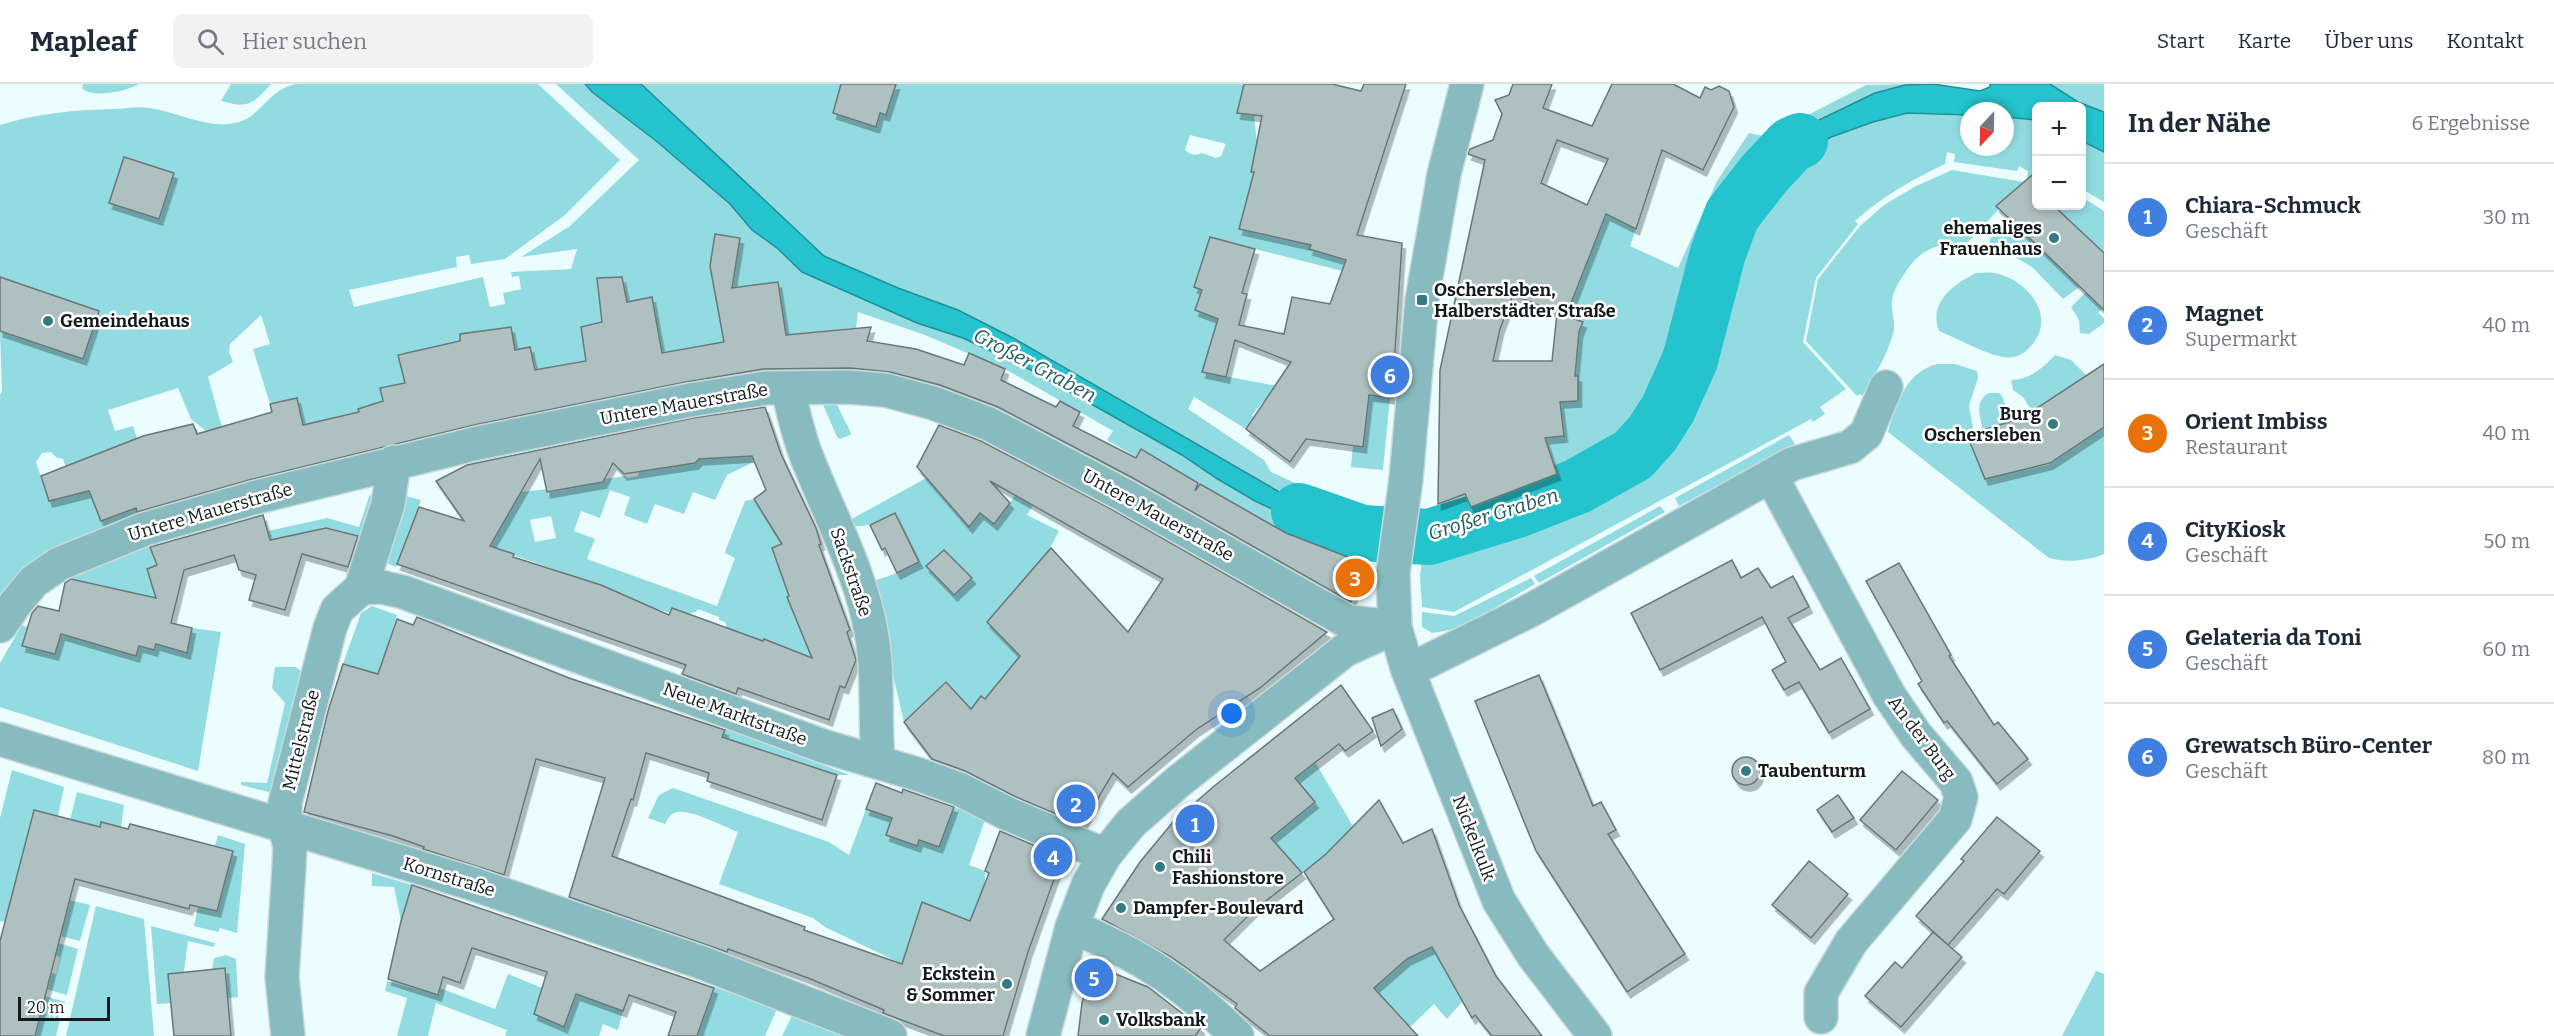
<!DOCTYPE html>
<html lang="de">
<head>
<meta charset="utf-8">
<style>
  body { margin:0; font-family:Bitter,serif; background:#f2f2f3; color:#1f2937 }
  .controls { position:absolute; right:18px; top:18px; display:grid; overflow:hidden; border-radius:9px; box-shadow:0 3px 9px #0003 }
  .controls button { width:54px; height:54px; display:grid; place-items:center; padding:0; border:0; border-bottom:2px solid #e0e1e3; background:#fff; color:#1f2937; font:30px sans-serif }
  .compass { position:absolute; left:1960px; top:18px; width:54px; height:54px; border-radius:50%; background:#fff; box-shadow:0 3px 9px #0003; rotate:202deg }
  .scale { position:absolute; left:18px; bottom:15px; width:92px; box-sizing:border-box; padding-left:6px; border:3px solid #141a1b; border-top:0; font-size:16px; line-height:21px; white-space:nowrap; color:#141a1b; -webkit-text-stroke:4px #fff; paint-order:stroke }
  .you { position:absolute; left:1232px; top:630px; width:21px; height:21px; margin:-15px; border:4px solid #fff; border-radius:50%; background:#1a73e8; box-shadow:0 0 0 9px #1a73e833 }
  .badge { display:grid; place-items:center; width:39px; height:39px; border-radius:50%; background:#d93025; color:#fff; font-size:20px; font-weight:700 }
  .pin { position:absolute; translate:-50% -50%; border:3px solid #fff; box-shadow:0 2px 6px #0006 }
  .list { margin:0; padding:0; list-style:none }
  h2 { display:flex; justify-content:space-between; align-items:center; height:78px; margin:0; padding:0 24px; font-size:26px }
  h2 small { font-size:20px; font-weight:400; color:#747a83 }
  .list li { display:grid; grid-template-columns:39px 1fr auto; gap:18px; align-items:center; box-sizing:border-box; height:108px; padding:0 24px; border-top:2px solid #e0e1e3 }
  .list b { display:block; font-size:22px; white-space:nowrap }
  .list p { margin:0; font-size:20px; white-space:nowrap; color:#747a83 }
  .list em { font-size:20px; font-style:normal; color:#747a83 }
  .icon { flex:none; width:33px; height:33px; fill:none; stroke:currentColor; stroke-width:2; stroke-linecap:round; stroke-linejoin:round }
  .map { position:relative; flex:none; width:2104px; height:952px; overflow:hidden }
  header { display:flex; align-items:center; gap:36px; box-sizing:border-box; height:84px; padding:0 30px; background:#fff; border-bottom:2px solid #e0e1e3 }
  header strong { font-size:28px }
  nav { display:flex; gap:33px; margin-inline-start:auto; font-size:21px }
  .search { width:420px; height:54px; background:#f2f2f3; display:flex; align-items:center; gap:15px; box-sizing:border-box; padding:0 21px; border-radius:9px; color:#747a83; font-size:22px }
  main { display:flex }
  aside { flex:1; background:#fff }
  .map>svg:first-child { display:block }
</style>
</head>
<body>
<header>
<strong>Mapleaf</strong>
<div class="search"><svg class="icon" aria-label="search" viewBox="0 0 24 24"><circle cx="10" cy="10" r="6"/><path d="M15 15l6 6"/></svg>Hier suchen</div>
<nav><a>Start</a><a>Karte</a><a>Über uns</a><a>Kontakt</a></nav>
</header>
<main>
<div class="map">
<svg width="2104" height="952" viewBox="0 0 2104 952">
  <defs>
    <filter id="shadow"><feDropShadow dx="3.5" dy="6" stdDeviation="0" flood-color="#0004"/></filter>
  </defs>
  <rect width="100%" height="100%" fill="#ecfdff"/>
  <!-- green -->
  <g fill="#92dbe1" fill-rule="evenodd">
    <path d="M83,0H139C128,7 91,15 82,4Z"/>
    <path d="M231,0H271C253,20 249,25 221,17Z"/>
    <path d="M295,0H538L620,76L565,131L505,175L471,180L469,171L456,173L457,183L349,206L354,223L483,193L490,223L505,220L503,209L521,205L519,192L512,193L511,188L571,185L577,165L521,173L570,142L639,76L556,0H585L592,8L655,56L730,120L752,146L777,164L802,188L917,239L963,254L1029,285L1182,371L1216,394L1255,417L1306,441L1369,465L1366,480L1286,449L1141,366L1136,373L1107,356L1113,347L1005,285L925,251L858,228L856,244L764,253L783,231L778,199L740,216L717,220L726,258L654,270L658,248L652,213L627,218L622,193L597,194L602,238L581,243L586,277L540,285L537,291L530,263L515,266L460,250L461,262L398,270L405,299L380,304L382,318L358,325L365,349L348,330L303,341L296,314L270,320L253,265L270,260L261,231L230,260L229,268L233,278L208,293L222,343L206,347L191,335L178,304L108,326L115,347L133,342L137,354L148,351L152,383L166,425L0,523V311L2,308L0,247L82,275L99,227L0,193V41C38,29 74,26 113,25C125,25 138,22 150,24C178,28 207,45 235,39C261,34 265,8 295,0ZM715,150L740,154L735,186L710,183ZM51,368L57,374L63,375L76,411L49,417L36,378L42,369Z"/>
    <path d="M641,0H1241L1260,6L1254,31L1257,59L1251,88L1265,90L1311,161L1310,165L1346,176L1342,187L1240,161L1202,288L1278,302L1316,341L1271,308L1252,331L1253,333L1246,345L1194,313L1188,325L1264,376L1271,388L1321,411L1373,428L1371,440L1330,431L1295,417L1015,255L958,226L898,204L824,172ZM1190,51L1226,60L1221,72L1216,74L1202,69C1196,72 1190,71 1185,66Z"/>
    <path d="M1912,0L1875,9L1814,37L1759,119L1797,74L1831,53L1873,38L1907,29L1969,31V63H2005V33L2036,36V105L2027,97L2028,87L2019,82L2017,87L1954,78L1955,70L1947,68L1945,80C1911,96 1883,112 1855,137L1858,140L1816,194L1803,258L1846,305L1820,323L1825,330L1813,338L1811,335L1787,348L1454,528L1422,523L1420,492L1427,432L1471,423L1556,390L1545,354L1564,351L1560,318L1578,317V293L1575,292L1578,264L1574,263L1583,238L1559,229L1557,107L1636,145L1630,162L1678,184L1717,97L1749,49L1779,55V46L1866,1Z"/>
    <polygon points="2050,0 2104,0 2104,28 2078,18"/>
    <polygon points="2082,57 2104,68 2104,118 2082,105"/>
    <path d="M1952,86L2024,98L1997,122L1999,125L1968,158C1937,159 1920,164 1903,192C1898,199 1893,208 1892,217C1891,226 1895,236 1894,245C1891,263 1873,297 1862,312L1860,310L1857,312L1806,257L1818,195L1860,142L1884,121L1916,102Z"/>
    <polygon points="2082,113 2104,127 2104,169 2054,122 2082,122"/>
    <polygon points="2010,135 2081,202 2063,215 2032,183 2010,170 1994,166 1990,160 1990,155"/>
    <path d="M1976,189C1982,189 1989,188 1995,189C2029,196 2059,235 2029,264C2023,271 2013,275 2004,273C1987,271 1956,254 1939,247C1928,218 1954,200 1976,189Z"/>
    <polygon points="2086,208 2103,224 2098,229 2104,234 2104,239 2089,250 2080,249 2079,236 2071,223"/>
    <path d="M2055,271L2071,276L2086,291L2032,327L2023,313L2013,306L2011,296C2030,295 2042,285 2055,271Z"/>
    <path d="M1938,280H1955L1977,287L1978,294L1969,322L1974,349L1968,351L1985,395L2048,381L2104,343V470C2087,477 2067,479 2049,474L1888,348C1896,320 1906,287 1938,280Z"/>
    <path d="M1989,309H1999L2002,312L2011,337L1983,346C1980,332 1974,317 1989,309Z"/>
    <polygon points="1368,312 1390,313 1383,386 1351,383 1353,361"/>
    <polygon points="833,313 851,349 850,351 840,355 837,353 821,316"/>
    <polygon points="1789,351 1795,360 1679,422 1675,414"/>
    <path d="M720,370L721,374L752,372L754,378L727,391L715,416L693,408L684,430L655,420L647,440L624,431L630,413L610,406L600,434L581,427L574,447L595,455L587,475L717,522L735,474L725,469L726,465L745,417L754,415L782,460L773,464L792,512L787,514L815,576L741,556L744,550L727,544L725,538L719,536V533L698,525L696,528L688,530L672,524L670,529L644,521L600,501L487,462L517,416L513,409L547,405L549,413V408L565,406L563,398H590L593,400L603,398L605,395L625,392L628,394L638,392L640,384L659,381L663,384L695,379L699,374ZM551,432L556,454L535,458L530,436Z"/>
    <path d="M941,386L987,396L1000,402L980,429L994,440L1017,409L1034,420L1027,431L1059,447L1050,464L1021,499L1059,536L985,615L981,613L968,629L955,609L945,598L904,638L871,498L897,489L894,429C880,436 865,446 849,441L848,437ZM944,467L972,494L954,511Z"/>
    <polygon points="370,410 373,418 362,453 330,445 270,455 268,447 327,434 359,443"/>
    <polygon points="406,412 421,416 396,483 387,479 384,475"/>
    <polygon points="1660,422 1665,428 1539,499 1534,492"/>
    <polygon points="149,459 157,481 147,485 156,514 66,494"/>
    <polygon points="1531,494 1535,500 1461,544 1432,549 1422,543 1422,528 1454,532"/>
    <polygon points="372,522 397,531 383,576 395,595 343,580 361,529"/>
    <polygon points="80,533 105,554 154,566 158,552 177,557 175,566 186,569 192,544 221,548 198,687 0,623 0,579 22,541 28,543 23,562 55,570 61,551 74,554"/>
    <polygon points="275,583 296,583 304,590 294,617 272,709 241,701 241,698 267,699 285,619 272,604"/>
    <polygon points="725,645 850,691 837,691 722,653"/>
    <path d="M1315,678L1357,749L1302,789L1257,738C1292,738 1291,742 1310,712L1295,694Z"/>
    <polygon points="12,686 64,703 58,732 33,727 5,838 0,837 0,734"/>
    <path d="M673,704L829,758L849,771L866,725L892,734L888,744L897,748L894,754L916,762L919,756L939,763L954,723L985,736L969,781L985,787V797L981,809L991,844L922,818L902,880L825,843L813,834L719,800L738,748C724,743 693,726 678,728C671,729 668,734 665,740L648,734L659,711Z"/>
    <polygon points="77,708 124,721 121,743 102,738 100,743 70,736"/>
    <polygon points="218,751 245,760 237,849 220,844 218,848 194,842 198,823 217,827 233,767 215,762"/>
    <polygon points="372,789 412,801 401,837 394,803 372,802"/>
    <polygon points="54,812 90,821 80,857 60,852"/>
    <polygon points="96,822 144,835 154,952 66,952"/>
    <polygon points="151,842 215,859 214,863 188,857 184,888 168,890 171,919 157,920"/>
    <polygon points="58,859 78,865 67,911 46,905 51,889 56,890 60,873 55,871"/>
    <polygon points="1432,863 1462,918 1447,935 1434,920 1410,943 1394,925 1365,952 1367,907 1402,876"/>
    <polygon points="226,871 236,875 238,913 228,914 225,884 212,886 214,874"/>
    <polygon points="2096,887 2104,890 2104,952 2062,952"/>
    <polygon points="508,890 542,904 534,930 564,943 582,894 606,903 600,919 623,927 618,946 603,940 599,952 505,952 507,946 436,919 428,952 383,952 397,952 407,914 385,907 387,897 438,911 440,904 495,925"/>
    <polygon points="714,903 777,925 765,952 697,952"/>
    <polygon points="45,912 65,918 56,952 35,952"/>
    <polygon points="792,932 842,952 782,952"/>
  </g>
  <!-- water -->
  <g fill="#24c3cd" stroke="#1f9098" stroke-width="1.5">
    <polygon points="585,0 641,0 824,172 898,204 958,226 1015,255 1295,417 1330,431 1371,440 1369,465 1306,441 1255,417 1216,394 1182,371 1029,285 963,254 917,239 802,188 777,164 752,146 730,120 655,56 592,8"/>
    <polygon points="1933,0 1980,7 1990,3 1990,0 2050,0 2078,18 2104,28 2104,68 2082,57 2082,22 2036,22 2036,36 2005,33 2005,27 1969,27 1969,31 1907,29 1873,38 1831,53 1797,74 1759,119 1747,111 1754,84 1779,55 1875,9 1905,1"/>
  </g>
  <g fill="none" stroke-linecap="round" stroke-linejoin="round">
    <!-- river -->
    <polyline stroke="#24c3cd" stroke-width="56" points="1299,427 1362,449 1429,453 1517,426 1578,402 1633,371 1652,350 1668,325 1690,276 1718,169 1732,131 1764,90 1791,61 1800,57"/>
  </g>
  <!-- building -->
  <g fill="#afc0c1" stroke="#687778" stroke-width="1.5" fill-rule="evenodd" filter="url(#shadow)">
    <polygon points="841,0 896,0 886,31 880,29 876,43 833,29"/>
    <polygon points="1244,0 1332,0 1361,7 1364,0 1406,0 1357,151 1402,159 1392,314 1369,311 1363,363 1306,355 1290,378 1246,345 1291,278 1235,256 1226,293 1202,288 1218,235 1195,226 1202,206 1194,203 1210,153 1255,165 1242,209 1247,210 1239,241 1284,250 1292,213 1330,220 1346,176 1309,165 1311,161 1239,145 1254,88 1251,88 1262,32 1237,29"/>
    <path d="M1513,0H1552L1543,24L1592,42L1612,0H1673L1700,14L1705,3L1711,6L1719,2L1729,7L1734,23L1703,86L1662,66L1636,145L1606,130L1566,232L1513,211L1500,245L1493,277H1552L1557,229L1583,238L1579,248L1575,292H1578V317L1560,318L1564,352L1545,354L1557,390L1471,423L1465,410L1438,420L1440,286L1485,76L1468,70L1470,65L1493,56L1502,30L1495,16L1509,11ZM1557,56L1608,75L1587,121L1541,99Z"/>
    <polygon points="124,73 174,89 159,135 109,119"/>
    <polygon points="2037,87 2037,122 2054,122 2104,169 2104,226 1996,122"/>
    <polygon points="715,150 740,154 732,204 778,198 786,251 871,243 867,257 916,265 964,281 969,269 1005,285 1001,296 1056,323 1060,317 1080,328 1073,342 1136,374 1141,365 1198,399 1195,407 1200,400 1286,449 1366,480 1351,518 1131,393 998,323 940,301 890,288 850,284 763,285 686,298 474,341 249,396 137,428 136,424 101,437 89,407 49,417 41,392 143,352 193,340 197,350 272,328 270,320 297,314 303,341 359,328 358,325 383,317 380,304 405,299 398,271 460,257 460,250 511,243 515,266 530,263 535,286 586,277 581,243 602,238 597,194 622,193 627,218 652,213 662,269 724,258 710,182"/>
    <polygon points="0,193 99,227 83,275 0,247"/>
    <polygon points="2104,280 2104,343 2050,379 1985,395 1967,351 2022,334"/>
    <path d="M765,323L781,370L816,444L821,460L819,461L850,546L847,548L856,576L845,604L840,602L829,636L738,604L736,610L682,590L686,581L397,480L419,423L464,437L436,397L467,381L693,334ZM752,372L766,406L754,415L782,460L772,464L789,512L787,513L812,574L764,555L763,557L672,524L669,531L601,501L513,473L514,470L490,462L540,375L547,408L603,398L613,379L624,390L695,379L699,375Z"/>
    <polygon points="939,341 981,357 1113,426 1327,548 1260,604 1197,645 1128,703 1113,689 1082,741 1016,713 965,687 932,675 904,638 946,598 971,625 981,612 985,615 1020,572 987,538 1051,464 1128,548 1163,495 990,397 1010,419 994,440 980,429 969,443 917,383"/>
    <polygon points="895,429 919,478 897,489 885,464 882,466 870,441"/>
    <polygon points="263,431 270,456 326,444 358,452 348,483 302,470 285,526 249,516 256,491 239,486 234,471 184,486 171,539 192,544 187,569 156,560 154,566 139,562 136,572 61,550 55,570 22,562 32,529 38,522 59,527 65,499 71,495 156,514 147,485 157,481 150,463"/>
    <polygon points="944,466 972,494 954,511 926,482"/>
    <polygon points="1732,476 1741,494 1758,484 1771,504 1793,492 1809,523 1788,534 1820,586 1841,574 1870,625 1829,649 1799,598 1784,606 1772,586 1786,578 1762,533 1660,586 1631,529"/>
    <polygon points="1899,479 1951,571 1949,572 1994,641 1998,638 2028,675 1997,700 1947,637 1944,639 1918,600 1922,597 1866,497"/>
    <polygon points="417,533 569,594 725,646 722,653 837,691 822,736 707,697 709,689 646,669 633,716 631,715 612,772 805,843 804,846 902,880 922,818 970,837 989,789 985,787 1000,747 1062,773 1028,868 1003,952 944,952 883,929 884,926 808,894 728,865 727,868 569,813 605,694 536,675 504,791 423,765 424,763 393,752 304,728 328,627 343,580 378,590 397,535 413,541"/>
    <polygon points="1539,591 1593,722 1601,718 1616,746 1608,750 1685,870 1627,908 1536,767 1475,617"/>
    <polygon points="1341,601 1373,647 1345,667 1339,660 1295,694 1315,718 1271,754 1302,789 1253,827 1224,856 1260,887 1334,835 1304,788 1326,770 1379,716 1403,759 1432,745 1459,821 1496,892 1542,952 1492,952 1475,931 1472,934 1432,863 1407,875 1374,904 1418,952 1270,952 1235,924 1237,920 1171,873 1102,835 1140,778 1173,738 1213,703"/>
    <polygon points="1393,625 1402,645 1381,662 1372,634"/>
    <circle cx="1746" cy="687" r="14"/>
    <polygon points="1902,687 1938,716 1896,766 1860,736"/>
    <polygon points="876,699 902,709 903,705 911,708 954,723 939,763 919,756 917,762 886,751 892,734 866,725"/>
    <polygon points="1838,711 1854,734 1832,748 1817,726"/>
    <polygon points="34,726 100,743 101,738 128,745 130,740 233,767 217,827 190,821 189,825 75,795 35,952 0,952 0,857"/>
    <polygon points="1997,733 2040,767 2004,810 1997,805 1948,861 1916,832 1964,777 1961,775"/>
    <polygon points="1809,777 1848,810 1811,854 1772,821"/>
    <polygon points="412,801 714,904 697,952 668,952 676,928 629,911 623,927 576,910 564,943 534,930 547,888 472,864 460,899 443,893 438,911 388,895 401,837"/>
    <polygon points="1933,848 1962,873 1901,943 1865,912 1895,878 1902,884"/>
    <polygon points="1093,881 1148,903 1201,944 1195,952 1078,952 1082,919"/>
    <polygon points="225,884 231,952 174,952 168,890"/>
  </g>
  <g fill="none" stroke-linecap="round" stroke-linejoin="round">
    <defs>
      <g id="minor">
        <polyline points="1467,0 1444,90 1422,216 1406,395 1393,489 1395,543 1408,587 1499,817 1533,871 1595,952"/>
        <path d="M788,305C793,328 798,350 806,371C827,425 855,477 868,533C880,581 874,630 878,678"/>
        <polyline points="1771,392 1889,611 1916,651 1956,698 1961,713 1955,735 1851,858 1821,909 1821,933"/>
        <polyline points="361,504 381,503 403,508 823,662 917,690 959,705 1006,729 1105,771"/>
        <polyline points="0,542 15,520 34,497 59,480 145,445 253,414 478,359 690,316 766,304 848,303 885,306 933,319 989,340 1122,410 1348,538 1395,543"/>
        <polyline points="1408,587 1531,526 1792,380 1850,363 1866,350 1886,303"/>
        <polyline points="0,655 470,799 703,879 890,952"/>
        <path d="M1072,843C1141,871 1184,900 1237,952"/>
        <polyline points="288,952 282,893 289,783 290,763 285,743 285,719 330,544 337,526 361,504 388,420 394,378"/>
        <polyline points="1043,952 1072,843 1088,801 1105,771 1131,739 1179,697 1345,566 1394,544"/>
      </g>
    </defs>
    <!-- minor casing -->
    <use href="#minor" stroke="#c9d9db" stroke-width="36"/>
    <!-- minor -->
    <use href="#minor" stroke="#88bbbf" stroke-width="33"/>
  </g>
  <!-- markers -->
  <g fill="#327b80" stroke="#fff" stroke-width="2">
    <circle cx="2054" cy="154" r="6"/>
    <rect x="1416" y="210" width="12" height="12" rx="3"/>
    <circle cx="48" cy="237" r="6"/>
    <circle cx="2053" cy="340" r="6"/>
    <circle cx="1746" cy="687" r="6"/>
    <circle cx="1160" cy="783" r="6"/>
    <circle cx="1121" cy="824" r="6"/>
    <circle cx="1007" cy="900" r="6"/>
    <circle cx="1104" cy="936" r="6"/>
  </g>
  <g text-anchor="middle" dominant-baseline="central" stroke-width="5" stroke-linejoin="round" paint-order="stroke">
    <!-- poi labels -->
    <g font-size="18" font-weight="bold" fill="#141a1b" stroke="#fff" text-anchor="start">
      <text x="2042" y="144" text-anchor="end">ehemaliges<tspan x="2042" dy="21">Frauenhaus</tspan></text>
      <text x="1434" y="206">Oschersleben,<tspan x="1434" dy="21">Halberstädter Straße</tspan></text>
      <text x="60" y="237">Gemeindehaus</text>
      <text x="2041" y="330" text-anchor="end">Burg<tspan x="2041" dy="21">Oschersleben</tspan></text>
      <text x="1758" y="687">Taubenturm</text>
      <text x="1172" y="773">Chili<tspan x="1172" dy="21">Fashionstore</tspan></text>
      <text x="1133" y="824">Dampfer-Boulevard</text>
      <text x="995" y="890" text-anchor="end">Eckstein<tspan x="995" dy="21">&amp; Sommer</tspan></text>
      <text x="1116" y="936">Volksbank</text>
    </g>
    <!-- street labels -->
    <g font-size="18" fill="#141a1b" stroke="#fff">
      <text transform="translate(684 320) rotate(-10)">Untere Mauerstraße</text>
      <text transform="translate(210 428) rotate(-16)">Untere Mauerstraße</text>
      <text transform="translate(1158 431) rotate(29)">Untere Mauerstraße</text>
      <text transform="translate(851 488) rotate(71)">Sackstraße</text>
      <text transform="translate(735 630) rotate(20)">Neue Marktstraße</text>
      <text transform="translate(1922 654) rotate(53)">An der Burg</text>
      <text transform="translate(301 656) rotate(-76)">Mittelstraße</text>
      <text transform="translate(1474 754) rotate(69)">Nickelkulk</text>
      <text transform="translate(449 793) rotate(17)">Kornstraße</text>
    </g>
    <!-- water labels -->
    <g font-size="20" font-style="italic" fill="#1e5a5e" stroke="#fff">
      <text transform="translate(1035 281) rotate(28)">Großer Graben</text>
      <text transform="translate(1493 430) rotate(-17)">Großer Graben</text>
    </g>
  </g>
</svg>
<div class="controls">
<button>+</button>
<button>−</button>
</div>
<svg class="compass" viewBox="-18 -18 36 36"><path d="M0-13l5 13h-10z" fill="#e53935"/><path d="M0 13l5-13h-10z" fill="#747a83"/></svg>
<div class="scale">20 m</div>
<div class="you"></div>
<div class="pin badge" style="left:1195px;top:740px;background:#3f7fe0">1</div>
<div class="pin badge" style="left:1076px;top:720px;background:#3f7fe0">2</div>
<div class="pin badge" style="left:1355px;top:494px;background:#e8710a">3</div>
<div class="pin badge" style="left:1053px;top:773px;background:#3f7fe0">4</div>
<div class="pin badge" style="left:1094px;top:894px;background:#3f7fe0">5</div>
<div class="pin badge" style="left:1390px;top:291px;background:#3f7fe0">6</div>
</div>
<aside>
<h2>In der Nähe<small>6 Ergebnisse</small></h2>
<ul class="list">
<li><span class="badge" style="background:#3f7fe0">1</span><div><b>Chiara-Schmuck</b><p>Geschäft</p></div><em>30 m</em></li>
<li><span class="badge" style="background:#3f7fe0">2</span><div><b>Magnet</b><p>Supermarkt</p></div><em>40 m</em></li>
<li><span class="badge" style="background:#e8710a">3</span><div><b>Orient Imbiss</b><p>Restaurant</p></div><em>40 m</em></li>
<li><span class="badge" style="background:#3f7fe0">4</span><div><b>CityKiosk</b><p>Geschäft</p></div><em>50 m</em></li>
<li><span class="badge" style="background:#3f7fe0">5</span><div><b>Gelateria da Toni</b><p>Geschäft</p></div><em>60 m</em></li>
<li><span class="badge" style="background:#3f7fe0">6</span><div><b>Grewatsch Büro-Center</b><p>Geschäft</p></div><em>80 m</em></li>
</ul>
</aside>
</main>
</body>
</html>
